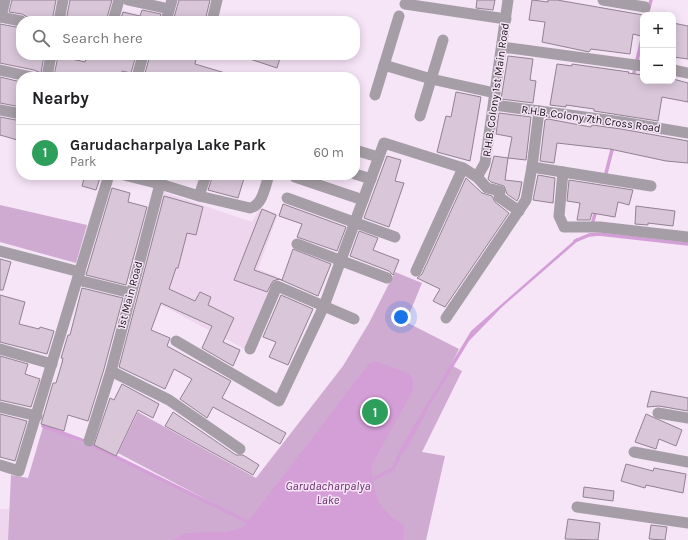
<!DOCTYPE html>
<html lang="en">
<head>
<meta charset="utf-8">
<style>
  body { margin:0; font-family:Karla,sans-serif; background:#f6f6f6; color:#202124 }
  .controls { position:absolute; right:12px; top:12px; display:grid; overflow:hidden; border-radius:8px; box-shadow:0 2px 10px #0003 }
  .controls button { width:36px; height:36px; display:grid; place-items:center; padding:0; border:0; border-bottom:1px solid #e0e0e0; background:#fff; color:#202124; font:20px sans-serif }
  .you { position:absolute; left:401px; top:317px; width:14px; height:14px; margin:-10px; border:3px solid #fff; border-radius:50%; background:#1a73e8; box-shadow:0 0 0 6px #1a73e833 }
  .badge { display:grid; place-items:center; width:26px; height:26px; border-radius:50%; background:#b45309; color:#fff; font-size:13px; font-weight:700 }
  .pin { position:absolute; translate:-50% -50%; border:2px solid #fff; box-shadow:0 1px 4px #0006 }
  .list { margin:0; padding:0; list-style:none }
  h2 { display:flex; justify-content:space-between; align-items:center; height:52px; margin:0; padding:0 16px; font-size:17px }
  h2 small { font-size:13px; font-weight:400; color:#757577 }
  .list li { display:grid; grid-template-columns:26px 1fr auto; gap:12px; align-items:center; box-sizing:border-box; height:56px; padding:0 16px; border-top:1px solid #e0e0e0 }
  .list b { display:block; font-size:15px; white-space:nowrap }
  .list p { margin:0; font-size:13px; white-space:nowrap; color:#757577 }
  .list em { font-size:13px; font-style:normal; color:#757577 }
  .icon { flex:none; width:22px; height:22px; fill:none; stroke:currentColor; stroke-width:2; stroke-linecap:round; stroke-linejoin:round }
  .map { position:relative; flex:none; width:688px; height:540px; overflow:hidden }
  .search { position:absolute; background:#fff; box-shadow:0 2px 10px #0003; left:16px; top:16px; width:344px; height:44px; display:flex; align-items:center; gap:10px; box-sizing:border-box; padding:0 14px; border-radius:16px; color:#757577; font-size:15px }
  .panel { position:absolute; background:#fff; box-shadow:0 2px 10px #0003; left:16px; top:72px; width:344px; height:108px; border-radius:16px }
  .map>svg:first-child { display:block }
</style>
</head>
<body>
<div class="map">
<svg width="688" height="540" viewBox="0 0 688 540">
  <rect width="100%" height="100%" fill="#f6e4f7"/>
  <!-- built -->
  <g fill="#eed6ef">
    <polygon points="164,192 252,222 260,208 278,214 258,269 276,276 245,349 163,306 137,295"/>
    <polygon points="0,509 9,509 8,540 0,540"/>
  </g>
  <!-- green -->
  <g fill="#cfaad1">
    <polygon points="0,205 87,225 76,263 0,242"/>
    <polygon points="395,272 422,283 406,322 459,349 451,365 462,371 422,452 445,456 426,540 8,540 11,475 28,478 43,427 94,447 225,512 228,511 118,453 138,412 256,478 343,366 369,323"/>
  </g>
  <!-- water -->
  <g fill="#d49ed7">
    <polygon points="577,238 579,240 502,307 469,341 430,405 405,452 400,449 471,331"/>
    <polygon points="374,361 408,373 413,379 413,390 371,466 374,487 379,503 390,516 404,525 403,540 173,540 185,533 227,532 244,527 369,364"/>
  </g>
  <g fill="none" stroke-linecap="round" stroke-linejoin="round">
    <!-- stream -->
    <g stroke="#d49ed7" stroke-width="3.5">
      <polyline points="647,15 651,0"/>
      <polyline points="633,77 643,35"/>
      <polyline points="605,177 613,146"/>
      <polyline points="592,225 596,210"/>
      <polyline points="575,241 589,235 599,234 688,244"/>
      <polyline points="43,426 84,441 252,524"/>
      <polyline points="369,481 393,469 404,446"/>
    </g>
  </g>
  <!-- building -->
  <g fill="#d9c7d9" stroke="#928193">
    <polygon points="12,0 56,0 52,21 27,17 22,14 9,12"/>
    <polygon points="70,0 112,0 106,21 66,21"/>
    <polygon points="179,0 210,0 205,21 173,21"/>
    <polygon points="477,0 495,0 493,10 476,8"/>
    <polygon points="532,0 548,2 548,0 557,0 643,15 641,36 633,34 630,54 591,49 589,52 542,42 545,22 529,20"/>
    <polygon points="142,10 161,14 159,21 120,21 123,12 140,16"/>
    <polygon points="673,23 688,26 688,59 673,57"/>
    <polygon points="0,24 21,28 21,55 44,55 41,73 34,70 0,63"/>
    <polygon points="87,55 136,55 131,73 122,71 120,77 54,76 58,56 85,62"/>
    <polygon points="150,55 160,58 161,55 197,55 195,64 232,75 231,77 144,77"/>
    <polygon points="245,55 281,55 277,68 244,57"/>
    <polygon points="508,56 533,59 530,80 536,81 533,103 501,99"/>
    <polygon points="557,64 572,66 572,64 629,72 628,73 643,75 643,81 673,81 673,79 688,83 688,102 662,97 658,121 594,111 594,109 566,105 566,107 550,105"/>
    <polygon points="0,77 21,82 21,107 0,103"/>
    <polygon points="456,92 481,97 470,161 437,152 446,116 451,117"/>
    <polygon points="499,113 531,117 526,160 508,158 512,137 496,134"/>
    <polygon points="0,117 21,121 21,141 0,135"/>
    <polygon points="548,119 591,127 592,125 621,129 688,141 688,163 666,161 610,149 557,143 554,163 540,161 545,120"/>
    <polygon points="387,156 401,160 395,181 404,183 389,227 364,218"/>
    <polygon points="494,156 508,158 505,180 522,182 519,197 517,201 507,194 504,186 491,182 488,179"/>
    <polygon points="85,175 101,175 96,190 82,186"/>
    <polygon points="213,175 245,175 238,198 208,190"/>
    <polygon points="538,175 555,178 553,203 533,200"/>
    <polygon points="466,178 482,193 492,196 495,202 509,213 445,307 433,301 440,289 417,278 422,274"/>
    <polygon points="569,180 633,190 629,205 618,202 615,217 592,213 590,220 577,220 580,203 567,201"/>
    <polygon points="112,188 130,193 128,202 147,207 126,285 86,275"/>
    <polygon points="164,196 203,207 196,235 187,233 178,268 176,268 169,289 195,301 200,292 211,297 208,305 234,318 223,342 240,350 233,366 202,348 212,326 161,303 151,330 170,338 167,346 231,381 222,398 286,433 280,444 213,407 207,418 180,399 192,379 174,369 165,389 119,367"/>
    <polygon points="283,204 346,227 337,251 297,237 302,224 279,216"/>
    <polygon points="636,206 675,211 673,226 648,223 648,225 635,224"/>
    <polygon points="262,209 276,215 254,270 282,280 293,249 331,264 318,296 279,279 273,281 267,292 234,280"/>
    <polygon points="359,231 378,238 373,250 399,260 393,275 389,271 350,256"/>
    <polygon points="0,259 11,262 3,290 0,290"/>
    <polygon points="82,288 123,298 104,369 88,421 68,415 64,431 41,424 53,383 56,383 62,363 63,358 61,358 68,335 70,335"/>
    <polygon points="0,295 25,302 19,324 39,329 40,327 54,331 47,354 0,342"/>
    <polygon points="281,295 313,309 288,365 269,357 276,342 263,337"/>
    <polygon points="0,356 28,364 25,374 40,379 31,407 0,400"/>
    <polygon points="122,384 159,404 153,418 138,410 116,456 94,445 110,398 114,400"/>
    <polygon points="651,391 688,398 688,411 659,406 647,407"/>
    <polygon points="173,412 236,455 243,455 259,465 253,475 165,426"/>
    <polygon points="0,414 27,421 15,461 0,457"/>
    <polygon points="646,414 682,430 676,446 659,439 656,449 635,442"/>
    <polygon points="626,464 653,471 654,468 686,474 683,493 646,485 645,488 621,481"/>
    <polygon points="584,487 614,491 613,501 583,497"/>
    <polygon points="568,519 600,523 598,540 565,539"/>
    <polygon points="651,525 667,527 665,540 649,539"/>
  </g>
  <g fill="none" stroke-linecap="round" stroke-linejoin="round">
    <!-- minor -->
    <g stroke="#a69ea6" stroke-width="11">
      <polyline points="128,0 169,9"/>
      <polyline points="603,0 645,7"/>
      <polyline points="405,4 506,19"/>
      <polyline points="0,17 21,21"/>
      <polyline points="1,17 5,0"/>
      <polyline points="59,21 63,0"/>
      <polyline points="113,21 119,0"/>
      <polyline points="166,21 172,0"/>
      <polyline points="212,21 217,0"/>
      <polyline points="502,47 643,66"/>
      <polyline points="384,65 431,79 495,93"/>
      <polyline points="0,70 32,77"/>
      <polyline points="673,70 688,73"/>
      <polyline points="47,77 51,55"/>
      <polyline points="137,77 143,55"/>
      <polyline points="375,95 399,16"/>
      <polyline points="494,105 622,122 688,133"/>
      <polyline points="0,110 21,114"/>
      <polyline points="539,111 532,167 563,172 559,216 564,227 600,227 688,237"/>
      <polyline points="420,116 443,40"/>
      <polyline points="355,150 378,157"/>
      <polyline points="563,172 651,186"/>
      <polyline points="355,174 371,179"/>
      <polyline points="163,175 160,184 199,196 206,175"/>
      <polyline points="295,177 363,200"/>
      <polyline points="477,177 485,163 508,0"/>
      <path d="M199,196L250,208C263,205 265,186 269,175"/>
      <polyline points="287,198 395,237"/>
      <polyline points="297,244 387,278"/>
      <polyline points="0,251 80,272"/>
      <polyline points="416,271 463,168"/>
      <polyline points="78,280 131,293"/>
      <polyline points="446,318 526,200 532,167"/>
      <polyline points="176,341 279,401 324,306 384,143 463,168 477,177 487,188 500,191 499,197 519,211"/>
      <polyline points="0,349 52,364"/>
      <polyline points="250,349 277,286 354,319"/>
      <polyline points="111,371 169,400 240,449"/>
      <polyline points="0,407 37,416"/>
      <polyline points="658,413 688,418"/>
      <polyline points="89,441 111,371 160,184 124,175"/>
      <polyline points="634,452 688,462"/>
      <polyline points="0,465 19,471 109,175"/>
      <polyline points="577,507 688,523"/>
    </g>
  </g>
  <g text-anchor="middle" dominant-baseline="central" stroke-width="3" stroke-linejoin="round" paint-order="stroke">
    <!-- street labels -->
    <g font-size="11" fill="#181219" stroke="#f6e4f7">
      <text transform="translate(496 90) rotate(-82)">R.H.B. Colony 1st Main Road</text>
      <text transform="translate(591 119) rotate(8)">R.H.B. Colony 7th Cross Road</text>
      <text transform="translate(130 295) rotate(-75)">1st Main Road</text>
    </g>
    <!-- water labels -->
    <g font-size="12" font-style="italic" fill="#6a2b6f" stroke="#f6e4f7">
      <text x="328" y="486">Garudacharpalya<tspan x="328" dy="14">Lake</tspan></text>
    </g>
  </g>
</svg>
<div class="controls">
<button>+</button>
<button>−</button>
</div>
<div class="you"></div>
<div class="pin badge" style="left:375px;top:412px;background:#2e9e5b">1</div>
<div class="search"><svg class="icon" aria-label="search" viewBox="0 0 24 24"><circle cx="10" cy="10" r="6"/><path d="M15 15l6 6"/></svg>Search here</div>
<section class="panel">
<h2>Nearby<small></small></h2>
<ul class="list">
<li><span class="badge" style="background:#2e9e5b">1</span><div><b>Garudacharpalya Lake Park</b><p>Park</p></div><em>60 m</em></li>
</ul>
</section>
</div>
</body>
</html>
